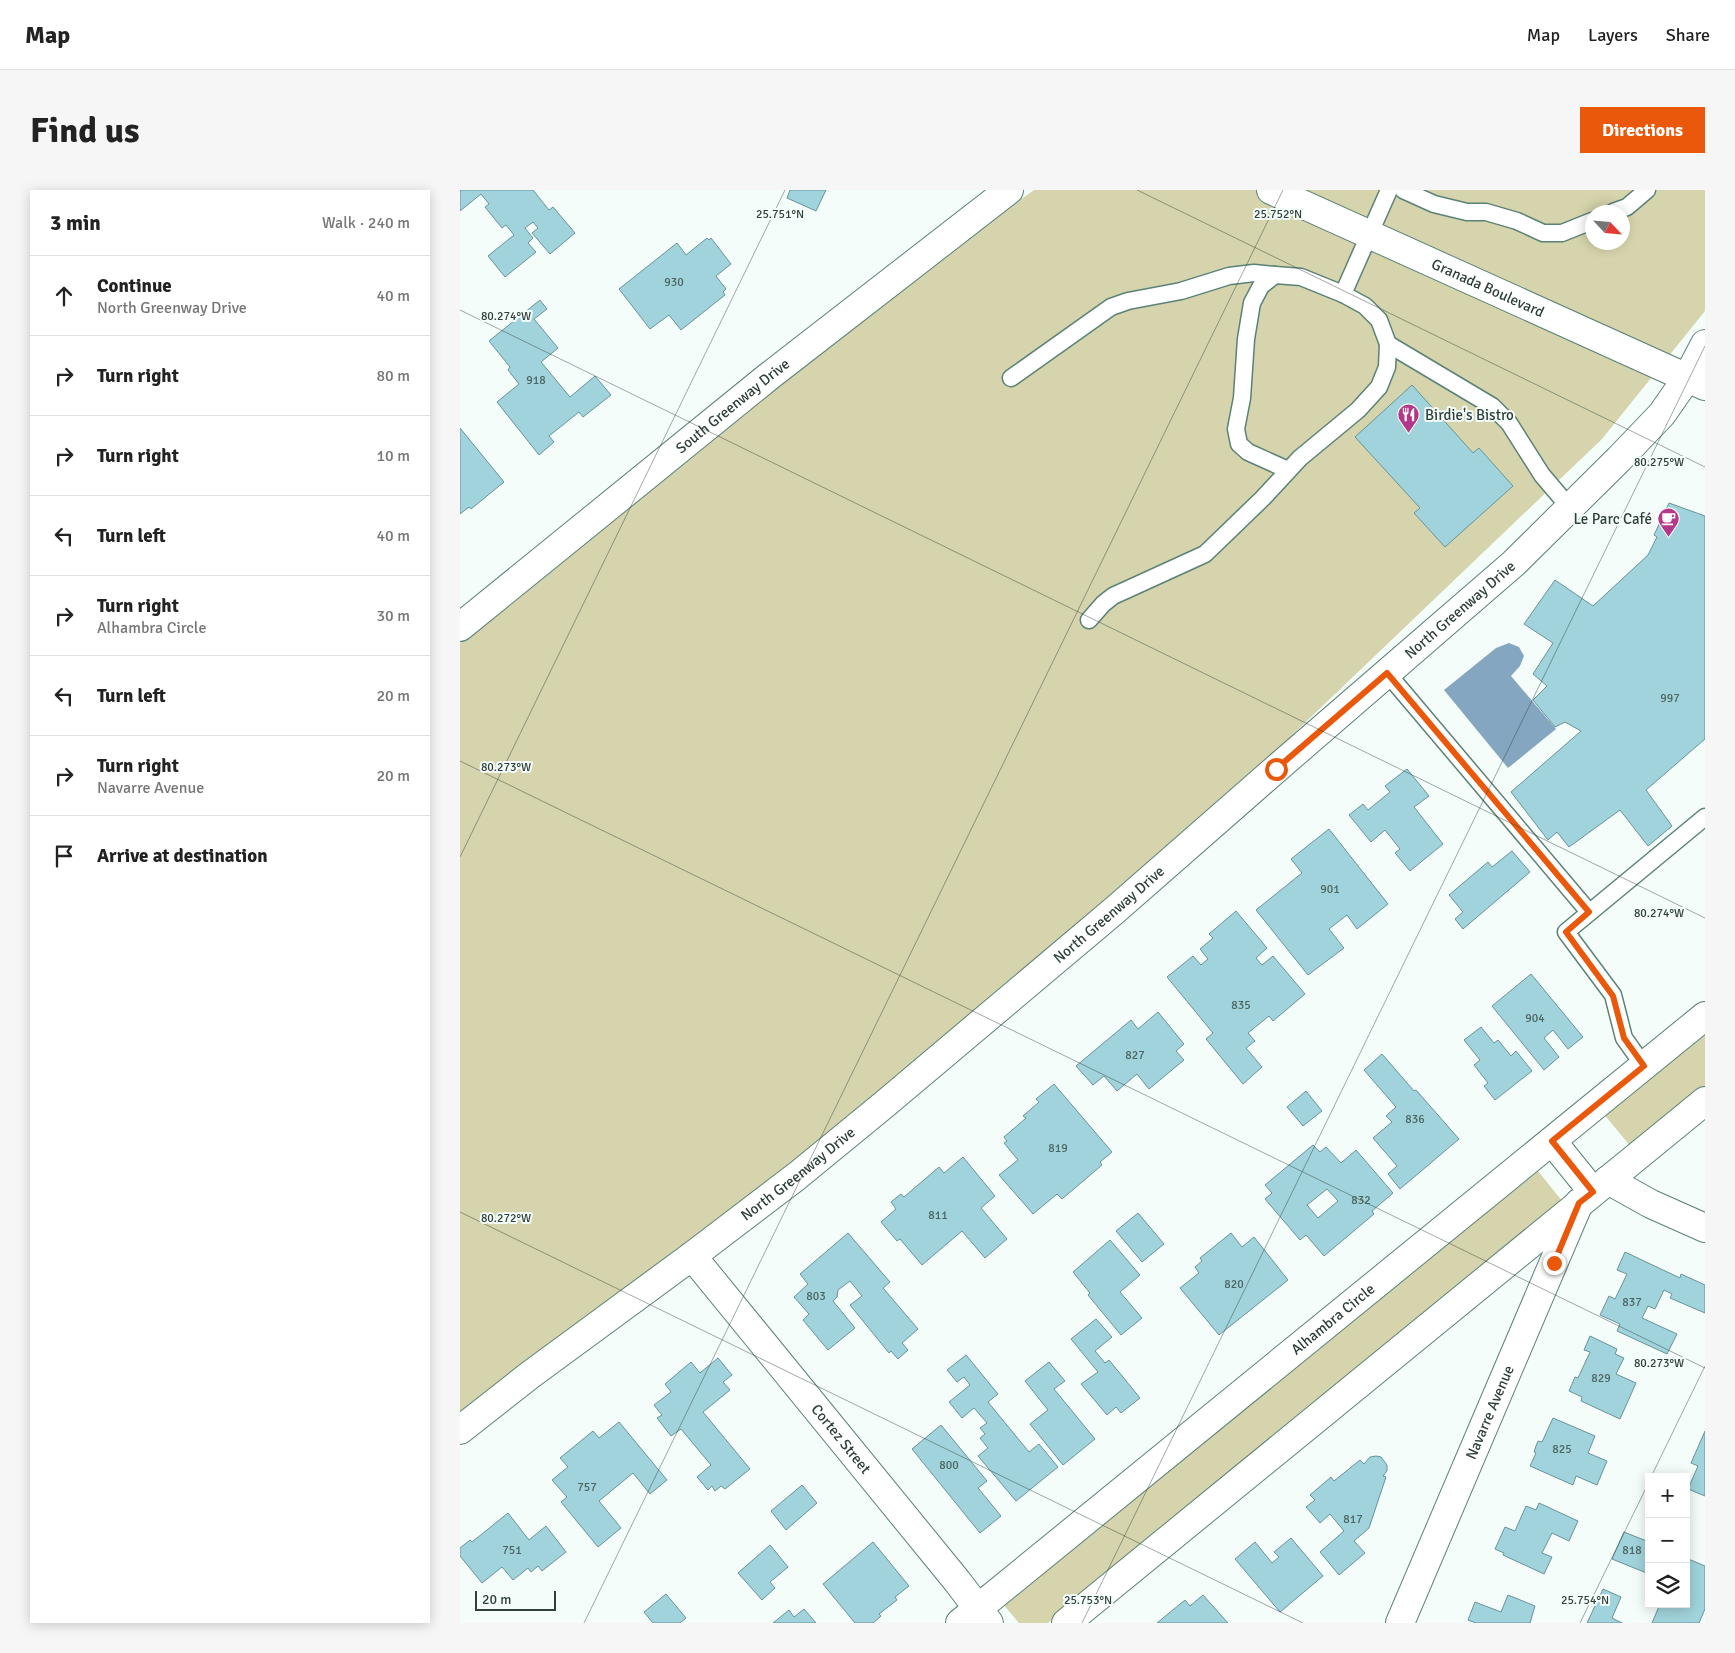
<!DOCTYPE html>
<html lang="en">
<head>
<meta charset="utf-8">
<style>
  body { margin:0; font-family:Signika,sans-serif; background:#f6f6f6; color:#222 }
  .controls { position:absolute; right:15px; bottom:15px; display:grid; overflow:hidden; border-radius:0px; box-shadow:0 2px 12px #0003 }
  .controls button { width:45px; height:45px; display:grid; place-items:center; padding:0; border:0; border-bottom:1px solid #e0e0e0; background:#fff; color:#222; font:25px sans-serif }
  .compass { position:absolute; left:1125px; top:15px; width:45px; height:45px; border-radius:50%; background:#fff; box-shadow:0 2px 12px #0003; rotate:116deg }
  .scale { position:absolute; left:15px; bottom:12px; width:81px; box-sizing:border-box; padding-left:5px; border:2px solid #2f403a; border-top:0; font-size:14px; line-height:18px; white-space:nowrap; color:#2f403a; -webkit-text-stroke:4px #f5fdfa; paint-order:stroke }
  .stop { position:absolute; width:15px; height:15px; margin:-11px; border:4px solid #ea580c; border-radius:50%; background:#fff }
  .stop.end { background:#ea580c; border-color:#fff; box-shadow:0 1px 5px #0008 }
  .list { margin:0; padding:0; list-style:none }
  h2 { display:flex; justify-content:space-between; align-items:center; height:65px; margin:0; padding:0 20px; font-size:21px }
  h2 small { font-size:16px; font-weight:400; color:#767676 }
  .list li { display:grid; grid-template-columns:32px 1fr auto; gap:15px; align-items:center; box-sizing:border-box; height:80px; padding:0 20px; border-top:1px solid #e0e0e0 }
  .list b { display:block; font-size:19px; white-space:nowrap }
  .list p { margin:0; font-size:16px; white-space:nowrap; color:#767676 }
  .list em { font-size:16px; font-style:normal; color:#767676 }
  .icon { flex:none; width:28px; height:28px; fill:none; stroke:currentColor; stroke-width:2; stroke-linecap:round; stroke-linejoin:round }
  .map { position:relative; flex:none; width:1245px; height:1433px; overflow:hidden; border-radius:0px }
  header { display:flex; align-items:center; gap:30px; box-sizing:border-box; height:70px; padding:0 25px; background:#fff; border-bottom:1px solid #e0e0e0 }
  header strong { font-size:24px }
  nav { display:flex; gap:28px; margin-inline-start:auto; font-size:18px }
  .intro { display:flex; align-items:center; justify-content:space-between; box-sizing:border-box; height:120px; padding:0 30px }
  h1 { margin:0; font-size:35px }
  .button { padding:12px 22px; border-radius:0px; background:#ea580c; color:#fff; font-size:18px; font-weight:700 }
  main { display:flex; gap:30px; padding:0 30px }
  aside { flex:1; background:#fff; border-radius:0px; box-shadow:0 2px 12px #0003 }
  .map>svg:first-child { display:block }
</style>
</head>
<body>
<header>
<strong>Map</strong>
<nav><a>Map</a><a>Layers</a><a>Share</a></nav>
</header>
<div class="intro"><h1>Find us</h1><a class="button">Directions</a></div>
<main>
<aside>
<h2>3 min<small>Walk · 240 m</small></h2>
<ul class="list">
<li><svg class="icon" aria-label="ahead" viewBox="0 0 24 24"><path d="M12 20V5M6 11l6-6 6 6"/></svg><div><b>Continue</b><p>North Greenway Drive</p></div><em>40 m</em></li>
<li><svg class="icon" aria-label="right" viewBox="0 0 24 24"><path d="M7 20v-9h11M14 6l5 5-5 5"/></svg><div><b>Turn right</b></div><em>80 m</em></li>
<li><svg class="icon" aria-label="right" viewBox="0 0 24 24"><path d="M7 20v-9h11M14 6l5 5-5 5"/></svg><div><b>Turn right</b></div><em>10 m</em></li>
<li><svg class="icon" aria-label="left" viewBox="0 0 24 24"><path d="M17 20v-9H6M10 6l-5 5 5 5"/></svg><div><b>Turn left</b></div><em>40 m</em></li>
<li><svg class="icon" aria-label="right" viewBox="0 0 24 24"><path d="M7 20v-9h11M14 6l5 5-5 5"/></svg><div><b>Turn right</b><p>Alhambra Circle</p></div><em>30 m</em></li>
<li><svg class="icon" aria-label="left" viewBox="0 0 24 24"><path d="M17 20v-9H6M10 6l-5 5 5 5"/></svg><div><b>Turn left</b></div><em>20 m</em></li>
<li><svg class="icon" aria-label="right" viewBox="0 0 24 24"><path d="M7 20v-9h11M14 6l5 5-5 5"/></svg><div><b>Turn right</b><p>Navarre Avenue</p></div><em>20 m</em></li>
<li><svg class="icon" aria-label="arrive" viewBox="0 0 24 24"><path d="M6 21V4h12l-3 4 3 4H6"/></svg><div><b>Arrive at destination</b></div></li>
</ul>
</aside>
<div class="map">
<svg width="1245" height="1433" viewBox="0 0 1245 1433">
  <rect width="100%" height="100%" fill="#f5fdfa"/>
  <!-- green -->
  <g fill="#d5d4ac" fill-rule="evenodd">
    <path d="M574,0H1245V121L1142,249L829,548L502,836L314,987L0,1225V451C187,296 377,143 574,0ZM1132,22H1162V52H1132Z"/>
    <polygon points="1245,837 1245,900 1173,959 1141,921"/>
    <polygon points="1073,975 1103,1012 588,1433 559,1433 542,1413"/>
  </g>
  <!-- water -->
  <polygon fill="#85a6c1" points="1049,453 1059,457 1064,466 1060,476 1051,486 1096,539 1048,578 984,500 1036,458"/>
  <!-- building -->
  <g fill="#a0d3db" stroke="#689399" fill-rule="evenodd">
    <polygon points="0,0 73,0 89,20 93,17 115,43 90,64 72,43 78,38 73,32 65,38 73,48 68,53 76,62 45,87 28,66 54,45 46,35 42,38 25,17 29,14 21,4 0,21"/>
    <polygon points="330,0 366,0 356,21 327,8"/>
    <polygon points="247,48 249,50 251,48 271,74 256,86 266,99 263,102 265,105 221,140 209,125 190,139 159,99 217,53 226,65"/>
    <polygon points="80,110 87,119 74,129 98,158 81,172 110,207 135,186 151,205 123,227 119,222 89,246 94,252 79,265 37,212 59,194 48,180 50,177 29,151"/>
    <polygon points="952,195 1013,263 1019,258 1053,296 985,357 954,323 960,318 895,247"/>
    <polygon points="0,238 44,292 11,319 9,317 0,324"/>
    <polygon points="1209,313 1245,326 1245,549 1186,600 1212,636 1188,656 1160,620 1109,657 1097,642 1088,650 1051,602 1121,541 1105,532 1095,537 1073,510 1087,496 1073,484 1093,453 1064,434 1095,390 1133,416 1188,365 1197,347 1194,345"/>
    <polygon points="947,579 969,606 954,617 983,654 950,681 935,663 940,659 925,640 911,652 889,625 903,614 908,620 930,602 925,596"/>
    <polygon points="869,639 928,714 897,739 887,725 869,739 884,758 848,785 796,720 842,683 831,669"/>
    <polygon points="1052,661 1070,682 1003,739 995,729 1003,722 989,705 1028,672 1032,677"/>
    <polygon points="776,721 807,758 796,768 802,775 813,766 845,804 813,831 809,826 788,843 795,851 786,858 802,877 783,894 746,849 753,843 707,787 733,766 741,775 748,769 740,759 753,748 749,744"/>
    <polygon points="1071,784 1123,847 1108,859 1093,840 1084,848 1099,867 1084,880 1032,816"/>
    <polygon points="698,822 724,854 716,861 724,870 689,899 677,884 657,901 644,886 633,895 616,876 671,830 678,839"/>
    <polygon points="1021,837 1034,853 1038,850 1051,866 1056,861 1072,881 1035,910 1024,896 1028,893 1014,875 1020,870 1004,850"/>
    <polygon points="922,864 954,901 956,900 999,949 940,999 928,984 937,976 913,948 932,932 926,926 936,917 904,880"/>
    <polygon points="594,894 652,962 640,972 642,975 602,1009 597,1004 573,1024 539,985 558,970 544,953 547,951 544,947 566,928 563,926 579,912 576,909"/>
    <polygon points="846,901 862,921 843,936 827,917"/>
    <path d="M853,955L860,962L866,957L881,973L896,960L933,1003L912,1021L914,1024L864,1066L846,1045L840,1050L805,1009L812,1003L805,995ZM867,999L878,1011L858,1028L847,1015Z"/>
    <polygon points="503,967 535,1006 521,1018 547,1049 525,1068 502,1041 462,1075 440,1049 437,1051 421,1032 436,1019 431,1012 441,1004 444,1007 479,977 484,983"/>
    <polygon points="678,1023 704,1054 682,1072 656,1041"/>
    <polygon points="388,1043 430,1092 423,1098 458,1139 442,1153 448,1160 438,1169 431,1161 429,1163 390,1115 402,1106 390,1091 378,1100 377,1107 373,1111 395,1138 368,1160 343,1130 349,1124 334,1107 348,1094 340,1084"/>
    <polygon points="771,1043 782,1057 794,1047 828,1090 759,1145 720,1098 739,1083 735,1077 742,1071 740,1068"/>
    <polygon points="650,1050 680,1085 660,1102 682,1128 661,1145 628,1105 630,1103 613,1082"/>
    <polygon points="1165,1062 1220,1088 1221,1084 1245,1095 1245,1123 1210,1108 1212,1104 1204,1100 1195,1119 1188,1116 1182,1128 1217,1144 1207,1164 1157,1141 1160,1134 1140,1125 1149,1106 1155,1109 1167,1084 1157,1080"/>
    <polygon points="636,1129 652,1147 635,1161 645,1173 649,1170 680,1208 661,1223 656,1217 647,1225 621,1194 638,1182 611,1149"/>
    <polygon points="1130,1146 1157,1159 1155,1164 1164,1168 1156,1184 1176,1193 1160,1229 1121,1211 1122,1207 1109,1201 1115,1187 1118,1188 1130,1162 1124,1160"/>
    <polygon points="506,1165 538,1204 528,1212 569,1262 579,1254 598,1277 556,1311 518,1266 528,1258 520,1248 525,1244 520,1238 527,1233 514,1218 502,1228 489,1212 510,1195 504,1187 497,1192 487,1180"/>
    <polygon points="258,1168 272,1185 263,1192 270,1200 243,1222 290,1279 265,1299 261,1296 255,1301 252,1296 248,1300 237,1287 251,1275 221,1239 211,1246 197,1228 202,1225 194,1215 211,1202 205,1194 231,1172 240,1183"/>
    <polygon points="589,1172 605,1191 594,1199 635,1249 603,1275 570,1234 588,1220 565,1191"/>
    <polygon points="1093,1228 1135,1246 1128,1263 1147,1271 1137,1295 1116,1286 1113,1295 1070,1276 1076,1263 1074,1262 1076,1256 1078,1251 1082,1252"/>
    <polygon points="159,1232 207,1290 190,1304 173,1283 139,1311 161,1338 138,1357 101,1312 107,1307 92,1290 108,1277 100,1268 133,1241 139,1248"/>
    <polygon points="481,1235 527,1291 518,1298 541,1326 520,1343 452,1259"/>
    <polygon points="1245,1241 1245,1306 1228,1299 1238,1276 1231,1273"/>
    <polygon points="916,1266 921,1267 927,1275 927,1281 923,1286 926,1287 909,1338 894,1351 905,1363 879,1385 860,1362 884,1341 870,1324 860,1333 846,1317 855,1310 850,1305 871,1287 874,1291 900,1270 904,1274 910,1267"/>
    <polygon points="342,1295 357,1313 326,1340 311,1321"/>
    <polygon points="1079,1313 1118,1331 1109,1351 1092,1343 1082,1363 1092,1367 1084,1384 1043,1365 1044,1363 1035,1359 1045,1337 1055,1341 1066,1316 1076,1320"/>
    <polygon points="48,1323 69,1350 86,1336 106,1362 82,1381 78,1376 71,1382 68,1378 53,1390 42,1377 22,1393 0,1366 0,1358 10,1350 12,1352"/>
    <polygon points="1164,1342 1189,1352 1189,1384 1152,1369"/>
    <polygon points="831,1348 863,1386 820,1422 775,1369 795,1352 812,1373 819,1367 814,1362"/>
    <polygon points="413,1352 449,1396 435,1407 437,1410 419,1424 421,1426 413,1433 395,1433 363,1394"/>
    <polygon points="310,1355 328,1377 310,1392 315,1398 302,1410 278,1383"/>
    <polygon points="1226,1368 1245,1376 1245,1419 1239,1433 1192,1433 1200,1414 1226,1414"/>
    <polygon points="1143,1399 1161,1407 1152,1428 1162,1433 1127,1433"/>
    <polygon points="206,1404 226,1428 220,1433 193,1433 184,1422"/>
    <polygon points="743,1405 768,1433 697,1433 725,1410 730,1416"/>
    <polygon points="1048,1405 1075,1416 1070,1433 1016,1433 1008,1430 1015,1412 1041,1422"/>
    <polygon points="344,1419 356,1433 313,1433 329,1420 334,1427"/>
  </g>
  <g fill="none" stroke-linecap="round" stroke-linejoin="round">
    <defs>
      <g id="lane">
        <polyline points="943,0 974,14 1007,22 1026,22 1057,31 1083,43 1102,43 1132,31"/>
        <polyline points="1153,22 1167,17 1187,0"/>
        <polyline points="883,104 929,0"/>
        <polyline points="928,154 1032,216 1049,233 1082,285 1110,318"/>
        <polyline points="551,188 651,117 668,111 721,101 769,86 794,83 815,85"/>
        <polyline points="629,430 643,414 653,406 745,364 803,308 840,268 898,220 919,197 927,177 928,154 919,130 905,116 883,104 841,87 815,85 801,96 792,113 786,149 782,208 776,239 779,254 788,262 828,280"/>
        <polyline points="927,483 1129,722"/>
        <polyline points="1184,876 1164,848 1153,805 1106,742 1245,627"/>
      </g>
      <g id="street">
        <path id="s1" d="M0,437L308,187L549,0"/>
        <polyline points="1148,990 1191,1014 1245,1038"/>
        <path id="s2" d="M232,1066L497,1391L529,1433"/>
        <path id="s3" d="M0,1240L70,1185L232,1066L337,986L426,913L655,720L816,579L1054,373L1159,269L1202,224L1227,188L1245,154"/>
        <path id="s4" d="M940,1433L1119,1013"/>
      </g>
      <g id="secondary">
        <path id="s5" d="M811,0L1245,196"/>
        <polyline points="1092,951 1133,1002"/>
        <path id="s6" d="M500,1433L1245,826"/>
        <polyline points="606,1433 1245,911"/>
      </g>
    </defs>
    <!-- lane casing -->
    <use href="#lane" stroke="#5b8277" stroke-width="19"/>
    <!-- street casing -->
    <use href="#street" stroke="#5b8277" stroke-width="30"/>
    <!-- secondary casing -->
    <use href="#secondary" stroke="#5b8277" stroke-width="30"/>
    <!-- lane -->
    <use href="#lane" stroke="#fff" stroke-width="16"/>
    <!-- street -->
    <use href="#street" stroke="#fff" stroke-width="28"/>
    <!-- secondary -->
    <use href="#secondary" stroke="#fff" stroke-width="28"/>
  </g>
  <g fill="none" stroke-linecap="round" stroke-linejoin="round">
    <!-- route -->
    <polyline stroke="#ea580c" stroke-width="6" points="816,579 927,483 1129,722 1106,742 1153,806 1164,848 1184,876 1092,951 1133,1002 1119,1013 1094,1073"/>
  </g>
  <!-- ticks -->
  <path fill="none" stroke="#2f403a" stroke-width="1" stroke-opacity="0.45" d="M677,0L1245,277M0,120L1245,728M0,571L1245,1178M0,667L325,0M0,1022L843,1433M1191,1287L1245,1176M124,1433L823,0M622,1433L1245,156M1120,1433L1189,1292"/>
  <!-- icons -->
  <defs>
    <symbol id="restaurant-pin" viewBox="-11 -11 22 30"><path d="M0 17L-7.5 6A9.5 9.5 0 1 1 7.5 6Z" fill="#b3388a" stroke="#f5fdfa"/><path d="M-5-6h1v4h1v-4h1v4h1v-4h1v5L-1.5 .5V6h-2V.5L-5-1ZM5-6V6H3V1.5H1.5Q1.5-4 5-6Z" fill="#fff"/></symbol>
    <symbol id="cafe-pin" viewBox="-11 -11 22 30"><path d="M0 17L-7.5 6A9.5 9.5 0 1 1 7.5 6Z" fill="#b3388a" stroke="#f5fdfa"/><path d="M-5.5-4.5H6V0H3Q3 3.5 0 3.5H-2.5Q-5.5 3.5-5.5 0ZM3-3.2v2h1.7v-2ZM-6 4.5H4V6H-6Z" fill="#fff"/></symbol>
  </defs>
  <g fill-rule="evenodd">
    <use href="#restaurant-pin" x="936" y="212" width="25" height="34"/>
    <use href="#cafe-pin" x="1196" y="316" width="25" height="34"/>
  </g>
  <g text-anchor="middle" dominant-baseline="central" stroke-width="4" stroke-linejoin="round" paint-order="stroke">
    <!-- number labels -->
    <g font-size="12" fill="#4b6562">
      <text x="214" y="92">930</text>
      <text x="76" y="190">918</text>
      <text x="1210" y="508">997</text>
      <text x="870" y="699">901</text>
      <text x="781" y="815">835</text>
      <text x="1075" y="828">904</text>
      <text x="675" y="865">827</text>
      <text x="955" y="929">836</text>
      <text x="598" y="958">819</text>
      <text x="901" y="1010">832</text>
      <text x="478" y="1025">811</text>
      <text x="774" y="1094">820</text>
      <text x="356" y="1106">803</text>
      <text x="1172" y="1112">837</text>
      <text x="1141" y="1188">829</text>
      <text x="1102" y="1259">825</text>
      <text x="489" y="1275">800</text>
      <text x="127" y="1297">757</text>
      <text x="893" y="1329">817</text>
      <text x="52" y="1360">751</text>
      <text x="1172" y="1360">818</text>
    </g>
    <!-- street labels -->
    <g font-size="15" fill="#2f403a" stroke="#f5fdfa">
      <text stroke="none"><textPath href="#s5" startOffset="238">Granada Boulevard</textPath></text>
      <text stroke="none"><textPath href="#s1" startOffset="351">South Greenway Drive</textPath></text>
      <text stroke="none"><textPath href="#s3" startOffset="1294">North Greenway Drive</textPath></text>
      <text stroke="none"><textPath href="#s3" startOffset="829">North Greenway Drive</textPath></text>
      <text stroke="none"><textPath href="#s3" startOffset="424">North Greenway Drive</textPath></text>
      <text stroke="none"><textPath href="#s6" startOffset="481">Alhambra Circle</textPath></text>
      <text stroke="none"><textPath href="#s4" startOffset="229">Navarre Avenue</textPath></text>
      <text stroke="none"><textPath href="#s2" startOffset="236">Cortez Street</textPath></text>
    </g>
    <!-- poi labels -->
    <g font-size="15" fill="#2f403a" stroke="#f5fdfa" text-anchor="start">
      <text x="965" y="225">Birdie's Bistro</text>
      <text x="1192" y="329" text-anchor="end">Le Parc Café</text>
    </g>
  </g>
  <g font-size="12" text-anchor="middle" fill="#2f403a" stroke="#f5fdfa" stroke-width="4" stroke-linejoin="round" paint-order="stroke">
    <text x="320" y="28">25.751°N</text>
    <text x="818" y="28">25.752°N</text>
    <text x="46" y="130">80.274°W</text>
    <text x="1199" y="276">80.275°W</text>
    <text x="46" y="581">80.273°W</text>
    <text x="1199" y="727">80.274°W</text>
    <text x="46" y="1032">80.272°W</text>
    <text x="1199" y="1177">80.273°W</text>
    <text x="628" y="1414">25.753°N</text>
    <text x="1125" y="1414">25.754°N</text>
  </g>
</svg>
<div class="controls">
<button>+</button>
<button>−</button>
<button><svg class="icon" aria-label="layers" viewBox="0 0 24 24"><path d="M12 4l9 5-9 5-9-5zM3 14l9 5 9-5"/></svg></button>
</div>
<svg class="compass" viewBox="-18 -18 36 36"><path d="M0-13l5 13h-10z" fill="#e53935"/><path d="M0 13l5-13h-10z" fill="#767676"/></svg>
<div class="scale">20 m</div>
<div class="stop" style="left:816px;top:579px"></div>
<div class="stop end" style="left:1094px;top:1073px"></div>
</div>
</main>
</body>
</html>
